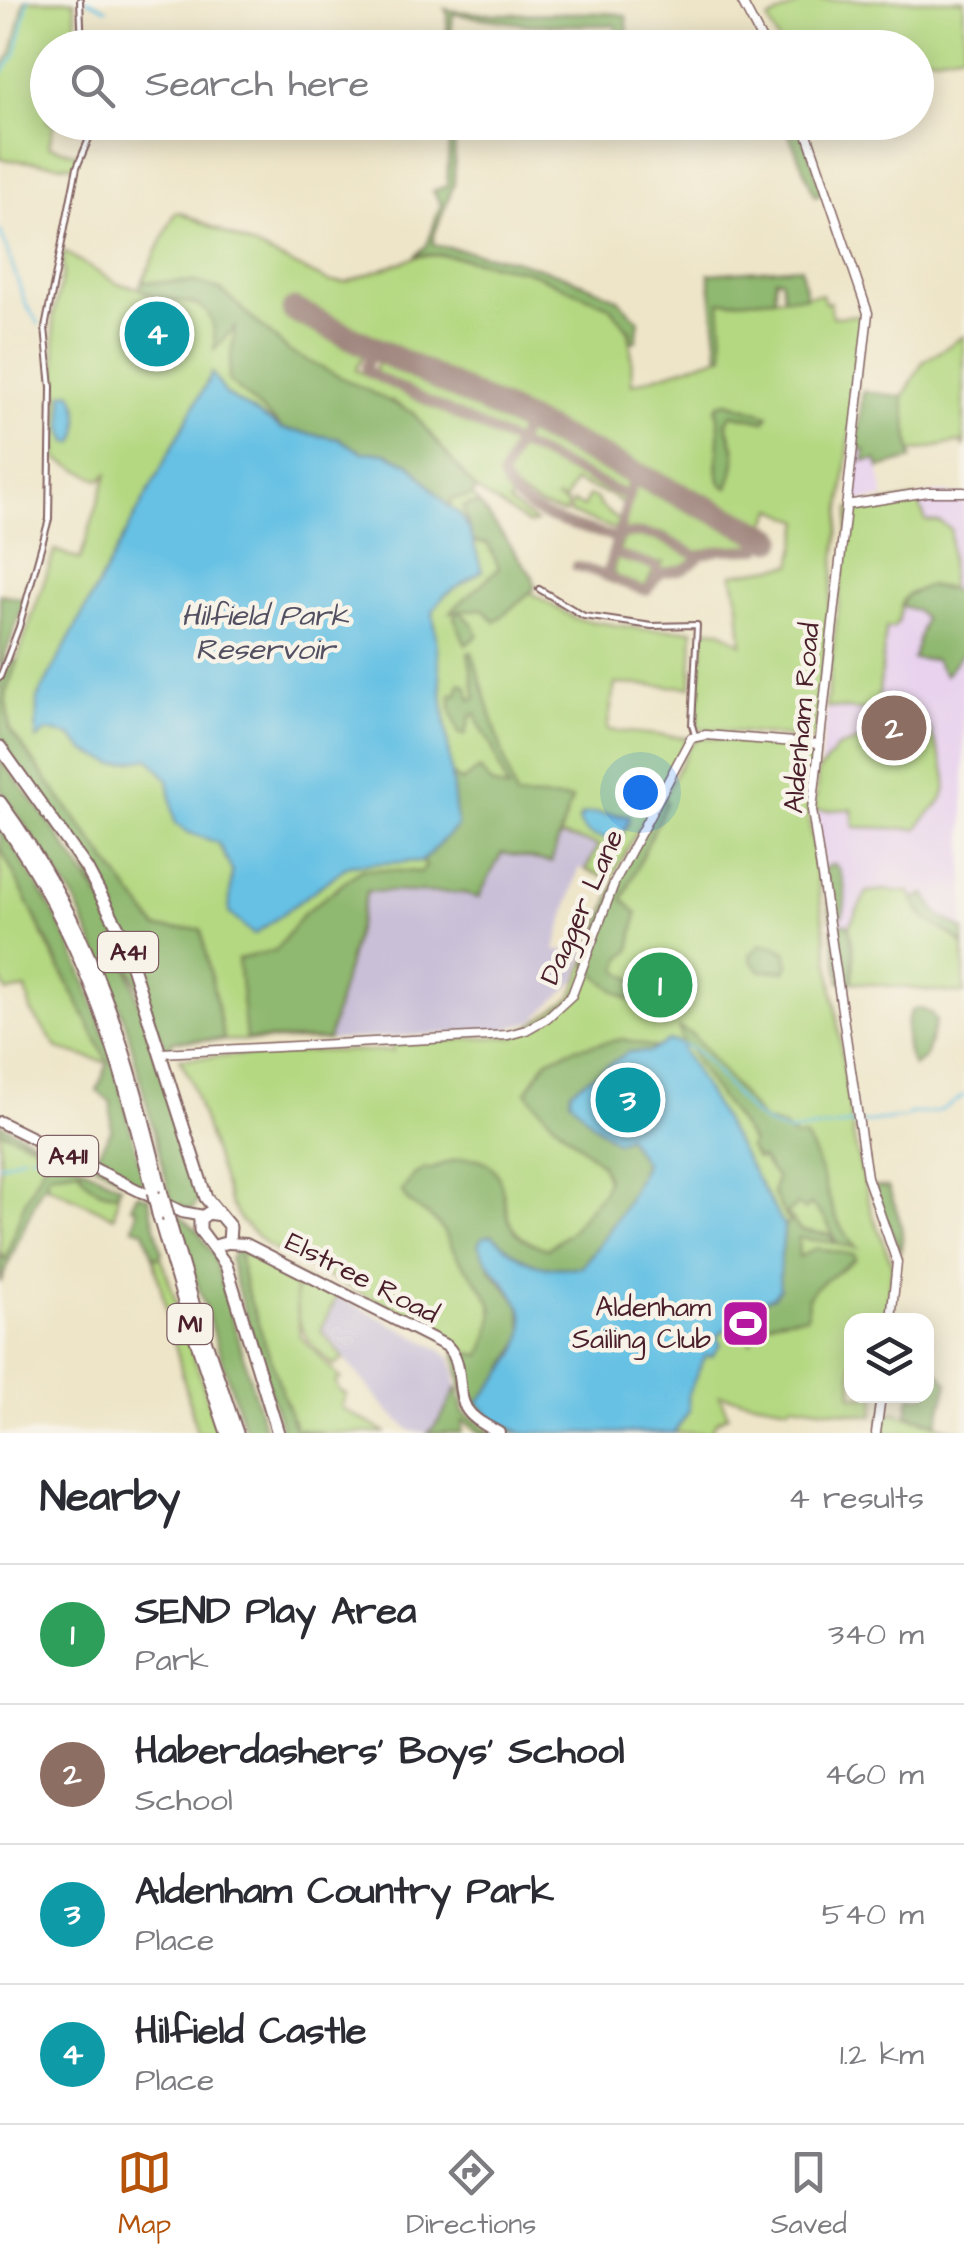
<!DOCTYPE html>
<html lang="en">
<head>
<meta charset="utf-8">
<style>
  body { margin:0; font-family:"Architects Daughter",sans-serif; background:#f7f7f7; color:#2b2b33 }
  .controls { position:absolute; right:30px; bottom:30px; display:grid; overflow:hidden; border-radius:20px; box-shadow:0 5px 25px #0003 }
  .controls button { width:90px; height:90px; display:grid; place-items:center; padding:0; border:0; border-bottom:2px solid #e1e1e2; background:#fff; color:#2b2b33; font:50px sans-serif }
  .you { position:absolute; left:640px; top:792px; width:35px; height:35px; margin:-25px; border:8px solid #fff; border-radius:50%; background:#1a73e8; box-shadow:0 0 0 15px #1a73e833 }
  .badge { display:grid; place-items:center; width:65px; height:65px; border-radius:50%; background:#b45309; color:#fff; font-size:32px; font-weight:700 }
  .pin { position:absolute; translate:-50% -50%; border:5px solid #fff; box-shadow:0 2px 10px #0006 }
  .list { margin:0; padding:0; list-style:none }
  h2 { display:flex; justify-content:space-between; align-items:center; height:130px; margin:0; padding:0 40px; font-size:42px }
  h2 small { font-size:32px; font-weight:400; color:#7c7c81 }
  .list li { display:grid; grid-template-columns:65px 1fr auto; gap:30px; align-items:center; box-sizing:border-box; height:140px; padding:0 40px; border-top:2px solid #e1e1e2 }
  .list b { display:block; font-size:38px; white-space:nowrap }
  .list p { margin:0; font-size:32px; white-space:nowrap; color:#7c7c81 }
  .list em { font-size:32px; font-style:normal; color:#7c7c81 }
  .icon { flex:none; width:55px; height:55px; fill:none; stroke:currentColor; stroke-width:2; stroke-linecap:round; stroke-linejoin:round }
  .map { position:relative; flex:none; width:964px; height:1433px; overflow:hidden }
  .search { position:absolute; background:#fff; box-shadow:0 5px 25px #0003; left:30px; right:30px; top:30px; height:110px; display:flex; align-items:center; gap:25px; box-sizing:border-box; padding:0 35px; border-radius:55px; color:#7c7c81; font-size:38px }
  .sheet { height:690px; background:#fff }
  nav { display:flex; justify-content:space-around; align-items:center; box-sizing:border-box; height:140px; border-top:2px solid #e1e1e2; background:#fff; font-size:28px; color:#7c7c81 }
  nav a { display:grid; justify-items:center; gap:5px }
  nav .on { color:#b45309 }
  .map>svg:first-child { display:block }
</style>
</head>
<body>
<div class="map">
<svg width="964" height="1433" viewBox="0 0 964 1433">
  <rect width="100%" height="100%" fill="#f7f3e8"/>
  <filter id="ink" filterUnits="userSpaceOnUse"><feTurbulence type="fractalNoise" baseFrequency=".01" numOctaves="2"/><feDisplacementMap in="SourceGraphic" scale="20" xChannelSelector="R" yChannelSelector="G"/><feConvolveMatrix kernelMatrix="1 2 1 2 8 2 1 2 1" color-interpolation-filters="sRGB"/></filter>
  <filter id="wash" filterUnits="userSpaceOnUse"><feTurbulence type="fractalNoise" baseFrequency=".0048" numOctaves="4" result="noise"/><feDisplacementMap in="SourceGraphic" scale="40" xChannelSelector="R" yChannelSelector="G"/><feGaussianBlur stdDeviation="2.25" result="paint"/><feColorMatrix in="noise" values="0 0 0 0 0 0 0 0 0 0 0 0 0 0 0 0 0 1.4 0 .05"/><feComposite in="paint" operator="in"/></filter>
  <g filter="url(#wash)">
    <rect width="100%" height="100%" fill="#eee5c8"/>
    <!-- built -->
    <g fill="#e8d2ee">
      <polygon points="857,449 866,450 877,460 884,498 853,502 851,498"/>
      <polygon points="939,493 964,495 964,994 840,982 815,811 850,509"/>
    </g>
    <!-- industrial -->
    <g fill="#c9bfd7">
      <polygon points="560,836 599,845 586,870 579,868 555,950 586,951 576,980 534,1020 504,1030 328,1040 367,891 464,893 478,897 501,853 551,862"/>
      <polygon points="337,1296 438,1348 452,1359 457,1387 440,1420 428,1433 411,1431 388,1411 321,1330"/>
    </g>
    <!-- green -->
    <g fill="#b4d881" stroke="#7f7c56" stroke-width="2.5" fill-rule="evenodd">
      <polygon points="25,0 74,0 79,47 48,48 48,122 54,123 49,146 78,154 74,166 0,159 0,70 12,53"/>
      <polygon points="807,0 964,0 964,52 936,57 917,54 916,48 781,47 768,20"/>
      <path d="M180,212L330,282H346L419,256L445,255L527,271L609,306C637,329 630,352 632,384L724,355L719,302L822,294L825,303L830,302L832,317L864,315L814,739L697,728L704,629L720,630L742,644L739,605L732,574L792,565L801,521L774,509L765,527L297,302L290,317L364,353L356,370L371,377L379,360L627,481L625,501L621,503L610,495L574,482L565,501L555,498L568,504L565,514L540,506L517,492L513,494L503,479L501,482L511,498L509,503L536,522L529,524L476,490L413,413L390,400L431,439L533,577L531,593L576,619L641,629L693,630L691,687L615,684L607,730L688,738L611,879L586,870L598,845L560,836L551,862L501,853L478,898L464,893L367,891L328,1040L171,1041L157,928L10,730L5,695L55,550L80,560L107,474L100,480L57,459L58,393L53,317L63,273V251L118,284L139,288H188L235,325L287,349L221,290L197,282H142L175,213ZM728,402L767,415L764,421L731,414L726,422C737,452 739,458 728,488C710,476 720,460 721,442C721,432 719,419 716,409L719,404ZM594,813L628,815L629,823L619,840C603,838 583,838 579,820L582,815Z"/>
      <polygon points="964,336 964,448 962,442 910,452 903,397 923,362"/>
      <polygon points="638,485 757,542 758,547 718,548 698,553 662,533 623,533 633,489"/>
      <polygon points="589,495 597,499 599,505 620,522 617,530 569,513 573,502 583,507"/>
      <polygon points="917,498 926,521 940,522 951,529 950,588 927,586 903,600 898,622 893,628 886,628 877,712 826,707 850,509"/>
      <polygon points="625,536 663,538 695,559 686,566 659,570 663,562 655,564 618,553"/>
      <polygon points="617,556 654,569 645,587 620,581 613,572"/>
      <path d="M908,725L930,729C936,751 958,782 938,805C931,814 922,818 918,829L854,827L852,809L815,811L818,772L837,748Z"/>
      <path d="M701,737L814,746L808,812L854,1140L871,1211L892,1264L887,1320H852V1396H876L873,1416L792,1404L788,1407L719,1395L728,1415L716,1422L711,1433H503C461,1409 464,1394 455,1351L460,1349L431,1328L269,1247L241,1221L230,1203L189,1076L179,1059L313,1051H393L392,1043L516,1036L572,997L601,921L690,745Z"/>
      <path d="M0,847C16,874 28,902 41,931C61,976 89,1017 108,1063L58,1049L31,1011L26,989L7,992L0,977Z"/>
      <polygon points="885,890 910,892 921,915 955,935 964,946 964,994 852,982 854,955 849,926 867,892"/>
      <path d="M0,1124L58,1152V1170L80,1169C84,1184 101,1195 118,1193L114,1217L48,1186L45,1180L5,1261L0,1253Z"/>
      <path d="M241,1252L293,1273L300,1336L341,1379L335,1381L339,1390L346,1394L341,1408L387,1433H325L295,1428C284,1400 233,1273 241,1252Z"/>
      <polygon points="153,1256 161,1256 219,1433 197,1433"/>
      <path d="M296,1276L337,1296L321,1330L344,1358L334,1366C301,1338 293,1321 296,1276Z"/>
      <polygon points="894,1412 964,1433 880,1433 883,1417"/>
    </g>
    <!-- forest -->
    <g fill="#8fb86f" stroke="#6c6c4d" stroke-width="2.5">
      <path d="M445,9C504,20 559,9 618,14L626,16L629,41L626,47H619L615,25H531L453,14L450,47H446L448,14Z"/>
      <polygon points="450,123 454,123 455,130 454,184 434,235 433,245 514,260 566,276 617,298 639,321 636,341 631,342 630,331 609,306 527,271 445,255 416,255 427,245 441,204 433,191 447,186"/>
      <polygon points="784,123 799,123 823,193 815,196"/>
      <polygon points="801,267 806,297 784,297 781,279 775,279 775,298 720,302 724,355 719,356 709,274"/>
      <path d="M142,282H197L221,290L290,352L413,413L476,490L472,496L453,499L449,508L409,464L385,453L362,452L339,439L283,429L228,380L235,327L214,350C219,283 174,314 139,288Z"/>
      <polygon points="863,391 903,397 912,459 879,468 877,460 864,461 865,450 857,449"/>
      <path d="M727,402L768,415L765,421L732,414L726,423C736,452 739,458 728,488L722,485C711,462 725,438 716,409L719,404Z"/>
      <polygon points="470,504 481,506 533,577 535,588 495,622 483,609 459,611 473,624 478,635 466,645 454,617 457,612 450,612 499,568 488,544 473,542 463,507"/>
      <polygon points="927,586 964,592 964,651 945,675 935,660 913,659 924,619 916,610 901,606 907,595"/>
      <polygon points="0,594 25,599 0,670"/>
      <polygon points="472,652 516,797 572,799 551,862 502,853 478,898 464,893 367,891 328,1040 246,1039 238,959 276,950 303,914 362,869 421,872 426,866 422,861 457,826 450,773 461,782 480,769 491,784 508,790 491,744 477,721 477,714 471,715 465,735 459,734 451,710 451,694 457,694 460,683 466,685 471,700 476,698 468,653"/>
      <polygon points="9,659 17,662 5,695 10,730 157,928 201,929 224,1039 172,1041 172,1049 167,1048 160,1036 74,841 0,742 0,682"/>
      <polygon points="0,759 48,820 112,917 200,1198 192,1210 172,1203 126,1024 112,989 76,902 0,788"/>
      <path d="M663,794L666,803L623,899L637,913L630,951L622,957L618,970L668,1002L666,1007L652,1011C629,1001 603,985 587,964L613,889Z"/>
      <path d="M0,826C29,871 59,917 80,967C108,1036 126,1108 144,1181L142,1189L92,1163L111,1131V1102L97,1091L108,1063L0,847Z"/>
      <path d="M834,864C846,874 848,901 842,916L831,919L824,868Z"/>
      <path d="M925,894L938,914L964,930V946C944,923 928,931 913,899Z"/>
      <polygon points="845,923 849,926 854,955 852,982 840,982 832,928"/>
      <polygon points="761,944 776,946 786,952 789,963 785,971 761,971 752,962 750,955"/>
      <path d="M918,1008L931,1013L936,1021L925,1058L913,1066C905,1050 903,1025 912,1010Z"/>
      <path d="M679,1028L693,1035L763,1121L784,1127L795,1137H805C828,1173 826,1218 857,1248L837,1244L826,1220L811,1204L805,1210L797,1205L787,1214L800,1230L830,1235L835,1243L798,1238L799,1257L816,1248L855,1255V1259L814,1289L808,1298L807,1316C782,1319 763,1317 751,1342L740,1332L751,1322L744,1314L759,1302L773,1297C776,1272 784,1251 784,1226L789,1223L773,1193L776,1178L761,1158L756,1159L749,1147L752,1143C733,1111 704,1083 690,1048L683,1046Z"/>
      <path d="M623,1039L657,1048L649,1052H628L608,1067L627,1136L644,1163C631,1203 608,1234 581,1267C538,1270 524,1264 492,1235L490,1269L520,1304L524,1335L493,1389L478,1402L466,1404L455,1351L481,1355C504,1302 491,1301 459,1259C449,1246 448,1233 435,1221C424,1211 405,1204 402,1191L414,1175L426,1168L430,1170C462,1154 495,1148 503,1192C507,1209 506,1222 519,1235C526,1242 537,1245 547,1249L569,1233L604,1190L607,1179L601,1164L548,1117L526,1092L547,1060L575,1048Z"/>
      <path d="M0,1124L120,1186L118,1193C102,1195 83,1184 80,1169L50,1173L46,1179L48,1186H42L0,1283V1253L5,1260L24,1204L45,1161L33,1144L0,1131Z"/>
      <path d="M872,1187H888C895,1207 907,1230 900,1251Z"/>
      <polygon points="137,1194 148,1197 162,1253 158,1258 153,1256 144,1231 133,1228 137,1209 131,1207"/>
      <polygon points="173,1210 198,1231 214,1257 266,1433 246,1433"/>
      <polygon points="238,1247 273,1263 246,1253 239,1254 245,1286 295,1428 324,1433 283,1433 236,1284 230,1259"/>
      <polygon points="927,1368 936,1369 948,1383 937,1423 907,1414 910,1396 926,1396"/>
      <polygon points="457,1387 463,1412 493,1433 481,1433 463,1421 462,1433 428,1433 440,1420"/>
    </g>
    <!-- water -->
    <g fill="#66c1e4" stroke="#587088" stroke-width="2.5">
      <polygon points="212,373 226,394 282,429 339,439 362,452 385,453 410,464 449,507 460,514 470,531 482,571 444,596 433,611 457,826 422,861 349,865 254,935 229,913 232,871 218,843 187,832 175,823 168,780 149,758 115,764 85,751 71,736 47,731 36,740 37,699"/>
      <path d="M71,392C81,405 81,429 75,443L68,442L63,429V394Z"/>
      <path d="M594,813L630,817L619,840C603,838 583,838 579,820L582,815Z"/>
      <path d="M668,1041L678,1042L784,1226C784,1249 777,1266 780,1288L773,1297L759,1302L716,1337L721,1344L712,1356H705L688,1394L689,1411L674,1433H521L495,1422L478,1402C500,1377 537,1339 519,1304C508,1281 487,1268 478,1244L483,1237L492,1235C524,1263 538,1271 582,1267C608,1234 630,1203 644,1163L627,1136L617,1142L593,1124L570,1099L571,1090L628,1052H649Z"/>
    </g>
    <g fill="none" stroke-linecap="round" stroke-linejoin="round">
      <!-- stream -->
      <g stroke="#66c1e4" stroke-width="2.5">
        <polyline points="87,0 107,9"/>
        <polyline points="0,76 16,54 28,0"/>
        <polyline points="0,230 26,305 39,324"/>
        <path d="M680,1045C716,1050 735,1122 788,1132L902,1118"/>
        <path d="M906,1117L911,1113C936,1115 945,1110 964,1095"/>
        <polyline points="30,1155 47,1152"/>
        <polyline points="0,1165 23,1156"/>
      </g>
      <!-- taxiway -->
      <g stroke="#9c827a" stroke-width="10">
        <polyline points="381,351 370,357 366,367 369,373 629,497"/>
        <path d="M527,422L502,477C520,519 576,525 616,538C646,525 671,542 697,556L721,550L759,549L765,540L761,534"/>
        <polyline points="626,469 633,482"/>
        <polyline points="613,554 653,565 660,573"/>
        <path d="M576,566C604,573 619,584 647,591L660,573C678,571 689,570 700,556"/>
        <polyline points="607,573 633,482 643,477"/>
      </g>
      <!-- runway -->
      <polyline stroke="#9c827a" stroke-width="25" points="294,310 772,539"/>
    </g>
  </g>
  <g filter="url(#ink)">
    <g fill="none" stroke-linecap="round" stroke-linejoin="round">
      <defs>
        <g id="street">
          <polyline points="80,0 82,48"/>
          <polyline points="539,589 584,616 652,626 697,625 692,725 695,735"/>
          <polyline points="0,677 19,627 49,519 51,387 45,328 77,167 96,122"/>
        </g>
        <g id="secondary">
          <polyline points="741,0 766,48"/>
          <polyline points="803,122 868,313 812,810 867,1177 897,1262 891,1320"/>
          <polyline points="846,505 928,492 964,492"/>
          <polyline points="161,1053 508,1035 526,1030 547,1018 572,995 615,881 691,738 706,735 819,744"/>
          <polyline points="876,1433 881,1396"/>
        </g>
        <g id="primary">
          <polyline points="0,1122 182,1212 203,1216"/>
          <path d="M228,1243L246,1244L447,1346C465,1364 455,1388 466,1408C473,1420 488,1426 499,1433"/>
        </g>
        <g id="highway">
          <polyline points="0,747 87,869 122,935 206,1198 220,1215"/>
          <path d="M0,802C94,930 126,1047 163,1198"/>
          <path d="M0,818C85,937 118,1052 153,1192"/>
          <polyline points="158,1214 188,1316 227,1433"/>
          <polyline points="169,1220 196,1313 237,1433"/>
          <polyline points="215,1246 229,1242 230,1227 220,1215 208,1213 200,1219 200,1230 226,1265 278,1433"/>
        </g>
      </defs>
      <!-- street casing -->
      <use href="#street" stroke="#836462" stroke-width="8"/>
      <!-- secondary casing -->
      <use href="#secondary" stroke="#836462" stroke-width="11"/>
      <!-- primary casing -->
      <use href="#primary" stroke="#836462" stroke-width="14"/>
      <!-- highway casing -->
      <use href="#highway" stroke="#836462" stroke-width="15"/>
      <!-- street -->
      <use href="#street" stroke="#fff" stroke-width="4"/>
      <!-- secondary -->
      <use href="#secondary" stroke="#fff" stroke-width="8"/>
      <!-- primary -->
      <use href="#primary" stroke="#fff" stroke-width="10"/>
      <!-- highway -->
      <use href="#highway" stroke="#fff" stroke-width="11"/>
      <defs>
        <g id="highway-bridge">
          <polyline points="153,1192 158,1214"/>
          <polyline points="163,1198 169,1220"/>
        </g>
      </defs>
      <!-- highway-bridge casing -->
      <use href="#highway-bridge" stroke="#836462" stroke-width="15" stroke-linecap="butt"/>
      <!-- highway-bridge -->
      <use href="#highway-bridge" stroke="#fff" stroke-width="11"/>
    </g>
  </g>
  <!-- icons -->
  <defs>
    <symbol id="stadium-square" viewBox="-11 -11 22 22"><rect x="-9" y="-9" width="18" height="18" rx="4" fill="#b5179e" stroke="#f7f3e8"/><path d="M0-5a6.5 5 0 1 0 0 10a6.5 5 0 1 0 0-10ZM-3.5-1.8h7v3.6h-7Z" fill="#fff"/></symbol>
  </defs>
  <g fill-rule="evenodd">
    <use href="#stadium-square" x="718" y="1296" width="55" height="55"/>
  </g>
  <g text-anchor="middle" dominant-baseline="central" stroke-width="9" stroke-linejoin="round" paint-order="stroke">
    <!-- shield labels -->
    <g fill="#f7f3e8" stroke="#7e5f64" stroke-width="2.5">
      <rect x="98" y="932" width="60" height="40" rx="8"/>
      <rect x="38" y="1136" width="60" height="40" rx="8"/>
      <rect x="167.5" y="1304" width="45" height="40" rx="8"/>
    </g>
    <g font-size="25" font-weight="bold" fill="#4a1f2b">
      <text x="128" y="952">A41</text>
      <text x="68" y="1156">A411</text>
      <text x="190" y="1324">M1</text>
    </g>
    <!-- street labels -->
    <g font-size="28" fill="#4a1f2b" stroke="#f7f3e8">
      <text transform="translate(802 718) rotate(-85)">Aldenham Road</text>
      <text transform="translate(582 907) rotate(-66)">Dagger Lane</text>
      <text transform="translate(362 1278) rotate(27)">Elstree Road</text>
    </g>
    <!-- poi labels -->
    <g font-size="28" fill="#4a1f2b" stroke="#f7f3e8" text-anchor="end">
      <text x="711" y="1307">Aldenham<tspan x="711" dy="32">Sailing Club</tspan></text>
    </g>
    <!-- water labels -->
    <g font-size="30" font-style="italic" fill="#525062" stroke="#f7f3e8">
      <text x="265" y="616">Hilfield Park<tspan x="265" dy="34">Reservoir</tspan></text>
    </g>
  </g>
</svg>
<div class="controls">
<button><svg class="icon" aria-label="layers" viewBox="0 0 24 24"><path d="M12 4l9 5-9 5-9-5zM3 14l9 5 9-5"/></svg></button>
</div>
<div class="you"></div>
<div class="pin badge" style="left:660px;top:985px;background:#2e9e5b">1</div>
<div class="pin badge" style="left:894px;top:728px;background:#8d6e63">2</div>
<div class="pin badge" style="left:628px;top:1100px;background:#0f9aa8">3</div>
<div class="pin badge" style="left:157px;top:334px;background:#0f9aa8">4</div>
<div class="search"><svg class="icon" aria-label="search" viewBox="0 0 24 24"><circle cx="10" cy="10" r="6"/><path d="M15 15l6 6"/></svg>Search here</div>
</div>
<section class="sheet">
<h2>Nearby<small>4 results</small></h2>
<ul class="list">
<li><span class="badge" style="background:#2e9e5b">1</span><div><b>SEND Play Area</b><p>Park</p></div><em>340 m</em></li>
<li><span class="badge" style="background:#8d6e63">2</span><div><b>Haberdashers' Boys' School</b><p>School</p></div><em>460 m</em></li>
<li><span class="badge" style="background:#0f9aa8">3</span><div><b>Aldenham Country Park</b><p>Place</p></div><em>540 m</em></li>
<li><span class="badge" style="background:#0f9aa8">4</span><div><b>Hilfield Castle</b><p>Place</p></div><em>1.2 km</em></li>
</ul>
</section>
<nav>
<a class="on"><svg class="icon" aria-label="map" viewBox="0 0 24 24"><path d="M3 6l6-2 6 2 6-2v14l-6 2-6-2-6 2zM9 4v14M15 6v14"/></svg>Map</a>
<a><svg class="icon" aria-label="directions" viewBox="0 0 24 24"><path d="M12 3l9 9-9 9-9-9zM9 14v-3h6M13 9l2 2-2 2"/></svg>Directions</a>
<a><svg class="icon" aria-label="saved" viewBox="0 0 24 24"><path d="M7 4h10v16l-5-4-5 4z"/></svg>Saved</a>
</nav>
</body>
</html>
